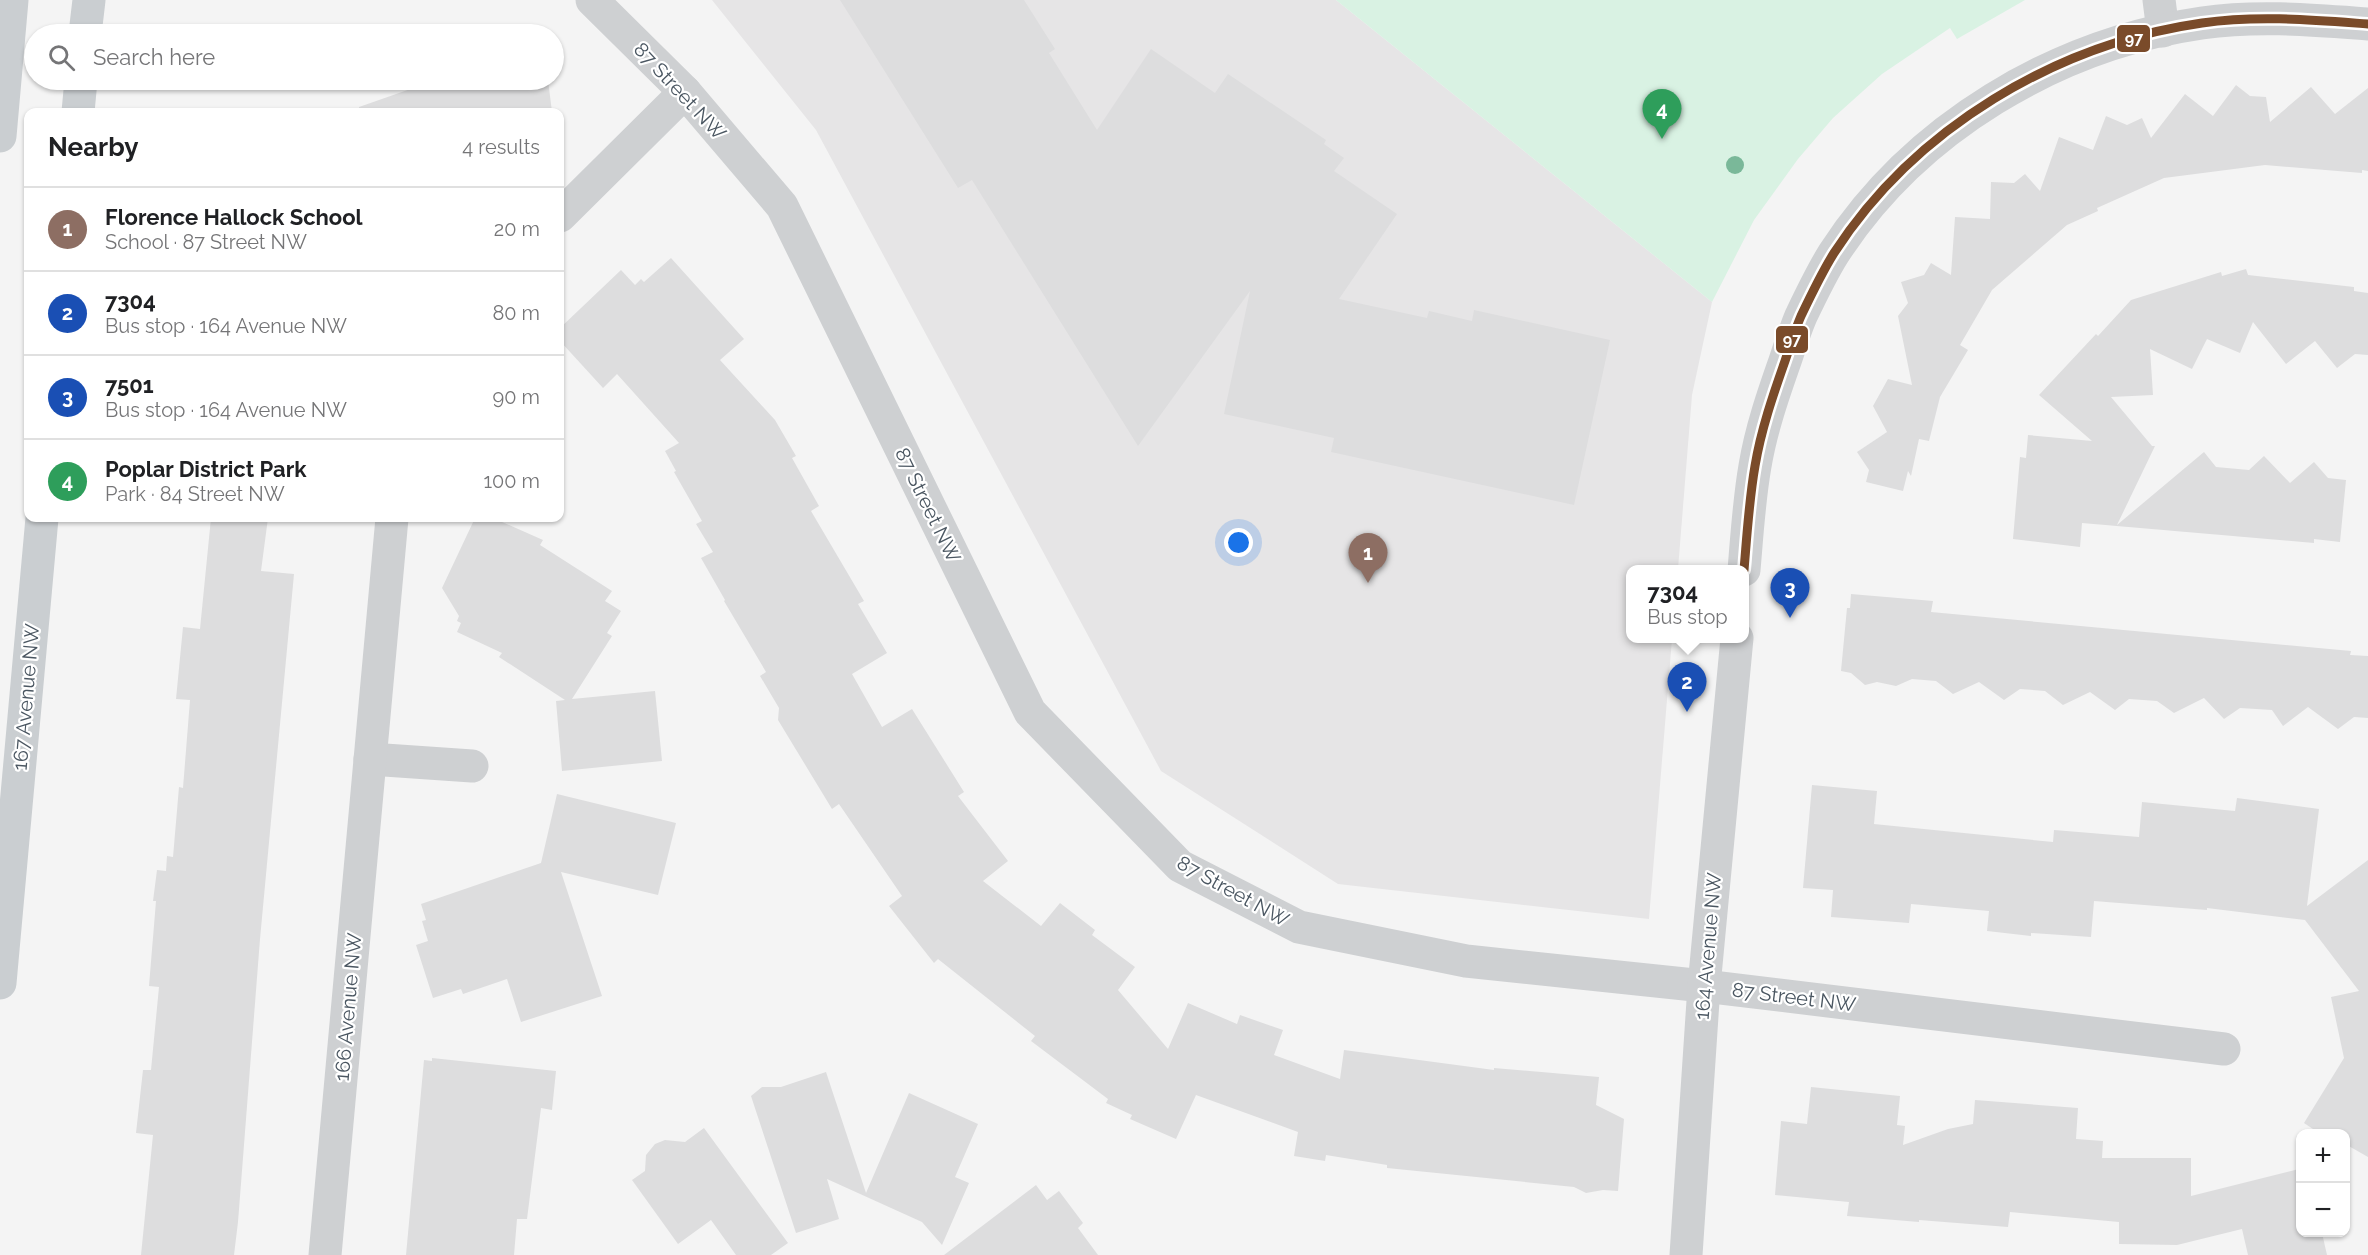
<!DOCTYPE html>
<html lang="en">
<head>
<meta charset="utf-8">
<style>
  body { margin:0; font-family:Raleway,sans-serif; background:#f2f2f2; color:#202124 }
  .controls { position:absolute; right:18px; bottom:18px; display:grid; overflow:hidden; border-radius:12px; box-shadow:0 2px 4px #0004 }
  .controls button { width:54px; height:54px; display:grid; place-items:center; padding:0; border:0; border-bottom:2px solid #e0e0e0; background:#fff; color:#202124; font:30px sans-serif }
  .you { position:absolute; left:1239px; top:543px; width:21px; height:21px; margin:-15px; border:4px solid #fff; border-radius:50%; background:#1a73e8; box-shadow:0 0 0 9px #1a73e833 }
  .badge { display:grid; place-items:center; width:39px; height:39px; border-radius:50%; background:#868d94; color:#fff; font-size:20px; font-weight:700 }
  .pin { position:absolute; translate:-50% -50px; filter:drop-shadow(0 2px 3px #0008) }
  .pin::after { content:''; position:absolute; top:32px; width:21px; height:18px; background:inherit; clip-path:polygon(0 0,100% 0,50% 100%) }
  .popup { position:absolute; left:1626px; top:565px; width:123px; height:78px; box-sizing:border-box; display:grid; place-content:center; border-radius:12px; background:#fff; filter:drop-shadow(0 2px 4px #0005); font-size:20px; white-space:nowrap; color:#757577 }
  .popup b { font-size:22px; color:#202124 }
  .popup::after { content:''; position:absolute; left:50%; top:100%; margin-left:-12px; border:12px solid transparent; border-top-color:#fff }
  .list { margin:0; padding:0; list-style:none }
  h2 { display:flex; justify-content:space-between; align-items:center; height:78px; margin:0; padding:0 24px; font-size:26px }
  h2 small { font-size:20px; font-weight:400; color:#757577 }
  .list li { display:grid; grid-template-columns:39px 1fr auto; gap:18px; align-items:center; box-sizing:border-box; height:84px; padding:0 24px; border-top:2px solid #e0e0e0 }
  .list b { display:block; font-size:22px; white-space:nowrap }
  .list p { margin:0; font-size:20px; white-space:nowrap; color:#757577 }
  .list em { font-size:20px; font-style:normal; color:#757577 }
  .icon { flex:none; width:33px; height:33px; fill:none; stroke:currentColor; stroke-width:2; stroke-linecap:round; stroke-linejoin:round }
  .map { position:relative; flex:none; width:2368px; height:1255px; overflow:hidden }
  .search { position:absolute; background:#fff; box-shadow:0 2px 4px #0004; left:24px; top:24px; width:540px; height:66px; display:flex; align-items:center; gap:15px; box-sizing:border-box; padding:0 21px; border-radius:33px; color:#757577; font-size:22px }
  .panel { position:absolute; background:#fff; box-shadow:0 2px 4px #0004; left:24px; top:108px; width:540px; height:414px; border-radius:12px }
  .map>svg:first-child { display:block }
</style>
</head>
<body>
<div class="map">
<svg width="2368" height="1255" viewBox="0 0 2368 1255">
  <rect width="100%" height="100%" fill="#f4f4f4"/>
  <!-- education -->
  <polygon fill="#e6e5e6" points="712,0 1336,0 1712,302 1692,395 1678,569 1630,570 1630,638 1672,639 1649,919 1338,884 1161,771 816,130"/>
  <!-- green -->
  <polygon fill="#d9f2e3" points="1336,0 2025,0 1957,39 1950,28 1882,74 1833,118 1798,159 1754,220 1712,302"/>
  <!-- building -->
  <g fill="#ddddde">
    <polygon points="840,0 1024,0 1055,49 1049,53 1097,130 1151,49 1215,93 1228,74 1326,140 1324,144 1344,158 1334,171 1397,214 1339,299 1427,318 1429,311 1472,321 1474,310 1610,340 1574,505 1331,452 1334,438 1224,414 1250,291 1138,446 972,180 958,188"/>
    <polygon points="418,80 548,80 552,112 359,112 359,107 419,86"/>
    <polygon points="2236,85 2250,96 2266,97 2270,122 2311,87 2335,114 2368,88 2368,171 2362,170 2362,173 2265,165 2164,178 2097,208 2098,211 2067,225 1992,290 1960,345 1968,350 1940,397 1929,441 1919,439 1911,476 1908,471 1903,491 1866,482 1869,470 1857,452 1887,432 1873,406 1888,379 1912,385 1898,316 1908,303 1901,282 1924,275 1931,263 1951,275 1955,217 1990,219 1991,182 2014,183 2025,174 2040,191 2059,137 2093,150 2106,116 2127,125 2142,118 2151,138 2185,94 2213,116"/>
    <polygon points="671,258 744,339 720,360 775,420 796,456 792,458 819,506 811,511 864,601 858,604 887,653 852,674 882,727 912,709 964,792 958,796 1008,861 983,881 1041,926 1060,903 1095,930 1092,935 1135,967 1118,990 1168,1049 1188,1003 1237,1024 1240,1015 1283,1030 1274,1055 1340,1079 1344,1050 1494,1070 1494,1068 1599,1077 1596,1105 1624,1119 1618,1191 1603,1190 1586,1193 1574,1187 1387,1168 1387,1165 1326,1155 1325,1161 1294,1156 1298,1132 1196,1095 1176,1139 1130,1119 1132,1115 1106,1103 1108,1099 1031,1041 1035,1036 938,959 934,963 889,906 902,896 839,804 832,809 778,720 779,708 760,676 766,672 724,601 725,600 701,558 713,552 696,524 702,521 674,472 676,471 665,451 679,443 617,374 603,388 560,341 560,328 621,270 635,285 641,279 644,282"/>
    <polygon points="2246,269 2248,275 2354,287 2354,291 2368,293 2368,355 2355,354 2337,368 2315,341 2286,364 2253,322 2240,353 2207,339 2192,369 2150,349 2153,395 2111,397 2152,446 2155,446 2117,525 2204,452 2216,467 2249,470 2264,456 2290,483 2314,462 2328,478 2346,480 2340,542 2314,539 2314,543 2082,523 2080,547 2013,539 2020,457 2026,458 2028,435 2092,441 2039,395 2096,334 2098,336 2131,300 2221,272 2222,276"/>
    <polygon points="211,518 268,518 261,571 294,574 260,939 238,1222 234,1255 141,1255 153,1135 136,1133 143,1070 151,1070 159,987 149,986 156,901 153,901 157,870 166,871 167,856 173,857 179,787 183,788 190,700 176,699 183,627 200,629"/>
    <polygon points="475,518 493,518 543,540 540,545 612,591 605,601 621,611 607,633 612,636 572,699 655,691 662,761 562,771 556,701 565,700 499,657 502,653 457,632 461,623 457,621 459,616 442,588"/>
    <polygon points="1851,594 1933,601 1931,612 2351,651 2350,655 2368,656 2368,718 2354,717 2338,729 2308,707 2283,726 2272,710 2240,708 2224,719 2204,698 2174,713 2157,701 2129,699 2115,710 2090,692 2063,705 2045,691 2020,689 2004,700 1979,682 1953,694 1936,681 1912,679 1896,686 1877,682 1865,685 1851,673 1841,671 1847,608 1850,608"/>
    <polygon points="1812,785 1877,791 1874,824 2053,842 2054,830 2139,837 2142,802 2235,811 2237,798 2319,809 2307,906 2368,860 2368,1157 2347,1145 2346,1147 2346,1134 2315,1134 2316,1131 2304,1123 2344,1058 2331,997 2359,991 2305,920 2207,908 2207,910 2094,901 2091,937 2031,933 2031,936 1987,931 1989,911 1911,904 1909,923 1831,917 1833,890 1803,888"/>
    <polygon points="557,794 676,823 658,895 561,872 602,996 521,1022 507,979 463,994 461,989 433,998 416,945 428,941 422,921 426,920 421,904 541,863"/>
    <polygon points="432,1058 556,1071 552,1110 541,1108 527,1219 517,1219 514,1255 406,1255 424,1060 432,1061"/>
    <polygon points="826,1072 866,1193 909,1093 978,1124 955,1177 969,1183 942,1245 922,1222 827,1179 839,1219 796,1233 751,1096 762,1087 781,1087"/>
    <polygon points="1811,1087 1900,1096 1897,1125 1905,1126 1903,1145 1948,1129 1973,1124 1975,1100 2078,1108 2076,1139 2103,1141 2102,1158 2191,1158 2191,1196 2299,1169 2301,1167 2301,1233 2322,1233 2327,1255 2248,1255 2242,1229 2177,1245 2119,1244 2119,1222 2010,1212 2008,1227 1919,1220 1919,1222 1847,1216 1849,1202 1775,1195 1781,1121 1807,1124"/>
    <polygon points="704,1128 788,1243 771,1255 736,1255 711,1220 678,1244 632,1180 645,1171 646,1155 655,1144 665,1140 685,1142"/>
    <polygon points="1036,1185 1047,1200 1059,1191 1083,1223 1078,1228 1098,1255 944,1255"/>
  </g>
  <g fill="none" stroke-linecap="round" stroke-linejoin="round">
    <!-- minor -->
    <g stroke="#ced0d2" stroke-width="33">
      <polyline points="592,0 685,92 782,206 1030,712 1180,866 1299,927 1466,961 1704,986 2224,1049"/>
      <polyline points="2159,0 2163,31"/>
      <polyline points="560,216 685,92"/>
      <path d="M1744,570C1747,535 1749,500 1755,466C1761,430 1773,395 1785,361C1790,346 1795,330 1801,316C1811,295 1822,272 1834,253C1915,128 2056,44 2202,23C2258,15 2313,20 2368,24"/>
      <polyline points="370,759 472,766"/>
      <polyline points="325,1255 392,518"/>
      <polyline points="1686,1255 1704,986 1737,638"/>
    </g>
    <!-- major -->
    <g stroke="#caced1" stroke-width="33">
      <polyline points="85,34 89,0"/>
      <polyline points="78,112 81,80"/>
      <polyline points="0,136 12,0"/>
      <polyline points="0,983 42,518"/>
    </g>
    <defs>
      <path id="bus-1" d="M1744,570C1747,535 1749,500 1755,466C1761,430 1773,395 1785,361C1790,346 1795,330 1801,316C1811,295 1822,272 1834,253C1915,128 2056,44 2202,23C2258,15 2313,20 2368,24"/>
    </defs>
    <!-- bus-1 casing -->
    <use href="#bus-1" stroke="#fff" stroke-width="14"/>
    <!-- bus-1 -->
    <use href="#bus-1" stroke="#7a4b2a" stroke-width="9"/>
  </g>
  <!-- trees -->
  <circle fill="#7ab899" cx="1735" cy="165" r="9"/>
  <g text-anchor="middle" dominant-baseline="central" stroke-width="4.5" stroke-linejoin="round" paint-order="stroke">
    <!-- street labels -->
    <g font-size="20" fill="#4a5661" stroke="#fff">
      <text transform="translate(680 91) rotate(47)">87 Street NW</text>
      <text transform="translate(928 505) rotate(64)">87 Street NW</text>
      <text transform="translate(26 697) rotate(-85)">167 Avenue NW</text>
      <text transform="translate(1233 891) rotate(29)">87 Street NW</text>
      <text transform="translate(1708 946) rotate(-85)">164 Avenue NW</text>
      <text transform="translate(1794 997) rotate(7)">87 Street NW</text>
      <text transform="translate(348 1007) rotate(-85)">166 Avenue NW</text>
    </g>
  </g>
  <g stroke="#fff" stroke-width="2">
    <rect x="2116" y="24" width="35" height="29" rx="6" fill="#7a4b2a"/>
    <rect x="1775" y="325" width="34" height="29" rx="6" fill="#7a4b2a"/>
  </g>
  <g font-size="16" text-anchor="middle" font-weight="bold" fill="#fff">
    <text x="2134" y="44">97</text>
    <text x="1792" y="345">97</text>
  </g>
</svg>
<div class="controls">
<button>+</button>
<button>−</button>
</div>
<div class="you"></div>
<div class="pin badge" style="left:1368px;top:583px;background:#8d6e63">1</div>
<div class="pin badge" style="left:1687px;top:712px;background:#1a4fb4">2</div>
<div class="popup"><b>7304</b>Bus stop</div>
<div class="pin badge" style="left:1790px;top:618px;background:#1a4fb4">3</div>
<div class="pin badge" style="left:1662px;top:139px;background:#2e9e5b">4</div>
<div class="search"><svg class="icon" aria-label="search" viewBox="0 0 24 24"><circle cx="10" cy="10" r="6"/><path d="M15 15l6 6"/></svg>Search here</div>
<section class="panel">
<h2>Nearby<small>4 results</small></h2>
<ul class="list">
<li><span class="badge" style="background:#8d6e63">1</span><div><b>Florence Hallock School</b><p>School · 87 Street NW</p></div><em>20 m</em></li>
<li><span class="badge" style="background:#1a4fb4">2</span><div><b>7304</b><p>Bus stop · 164 Avenue NW</p></div><em>80 m</em></li>
<li><span class="badge" style="background:#1a4fb4">3</span><div><b>7501</b><p>Bus stop · 164 Avenue NW</p></div><em>90 m</em></li>
<li><span class="badge" style="background:#2e9e5b">4</span><div><b>Poplar District Park</b><p>Park · 84 Street NW</p></div><em>100 m</em></li>
</ul>
</section>
</div>
</body>
</html>
